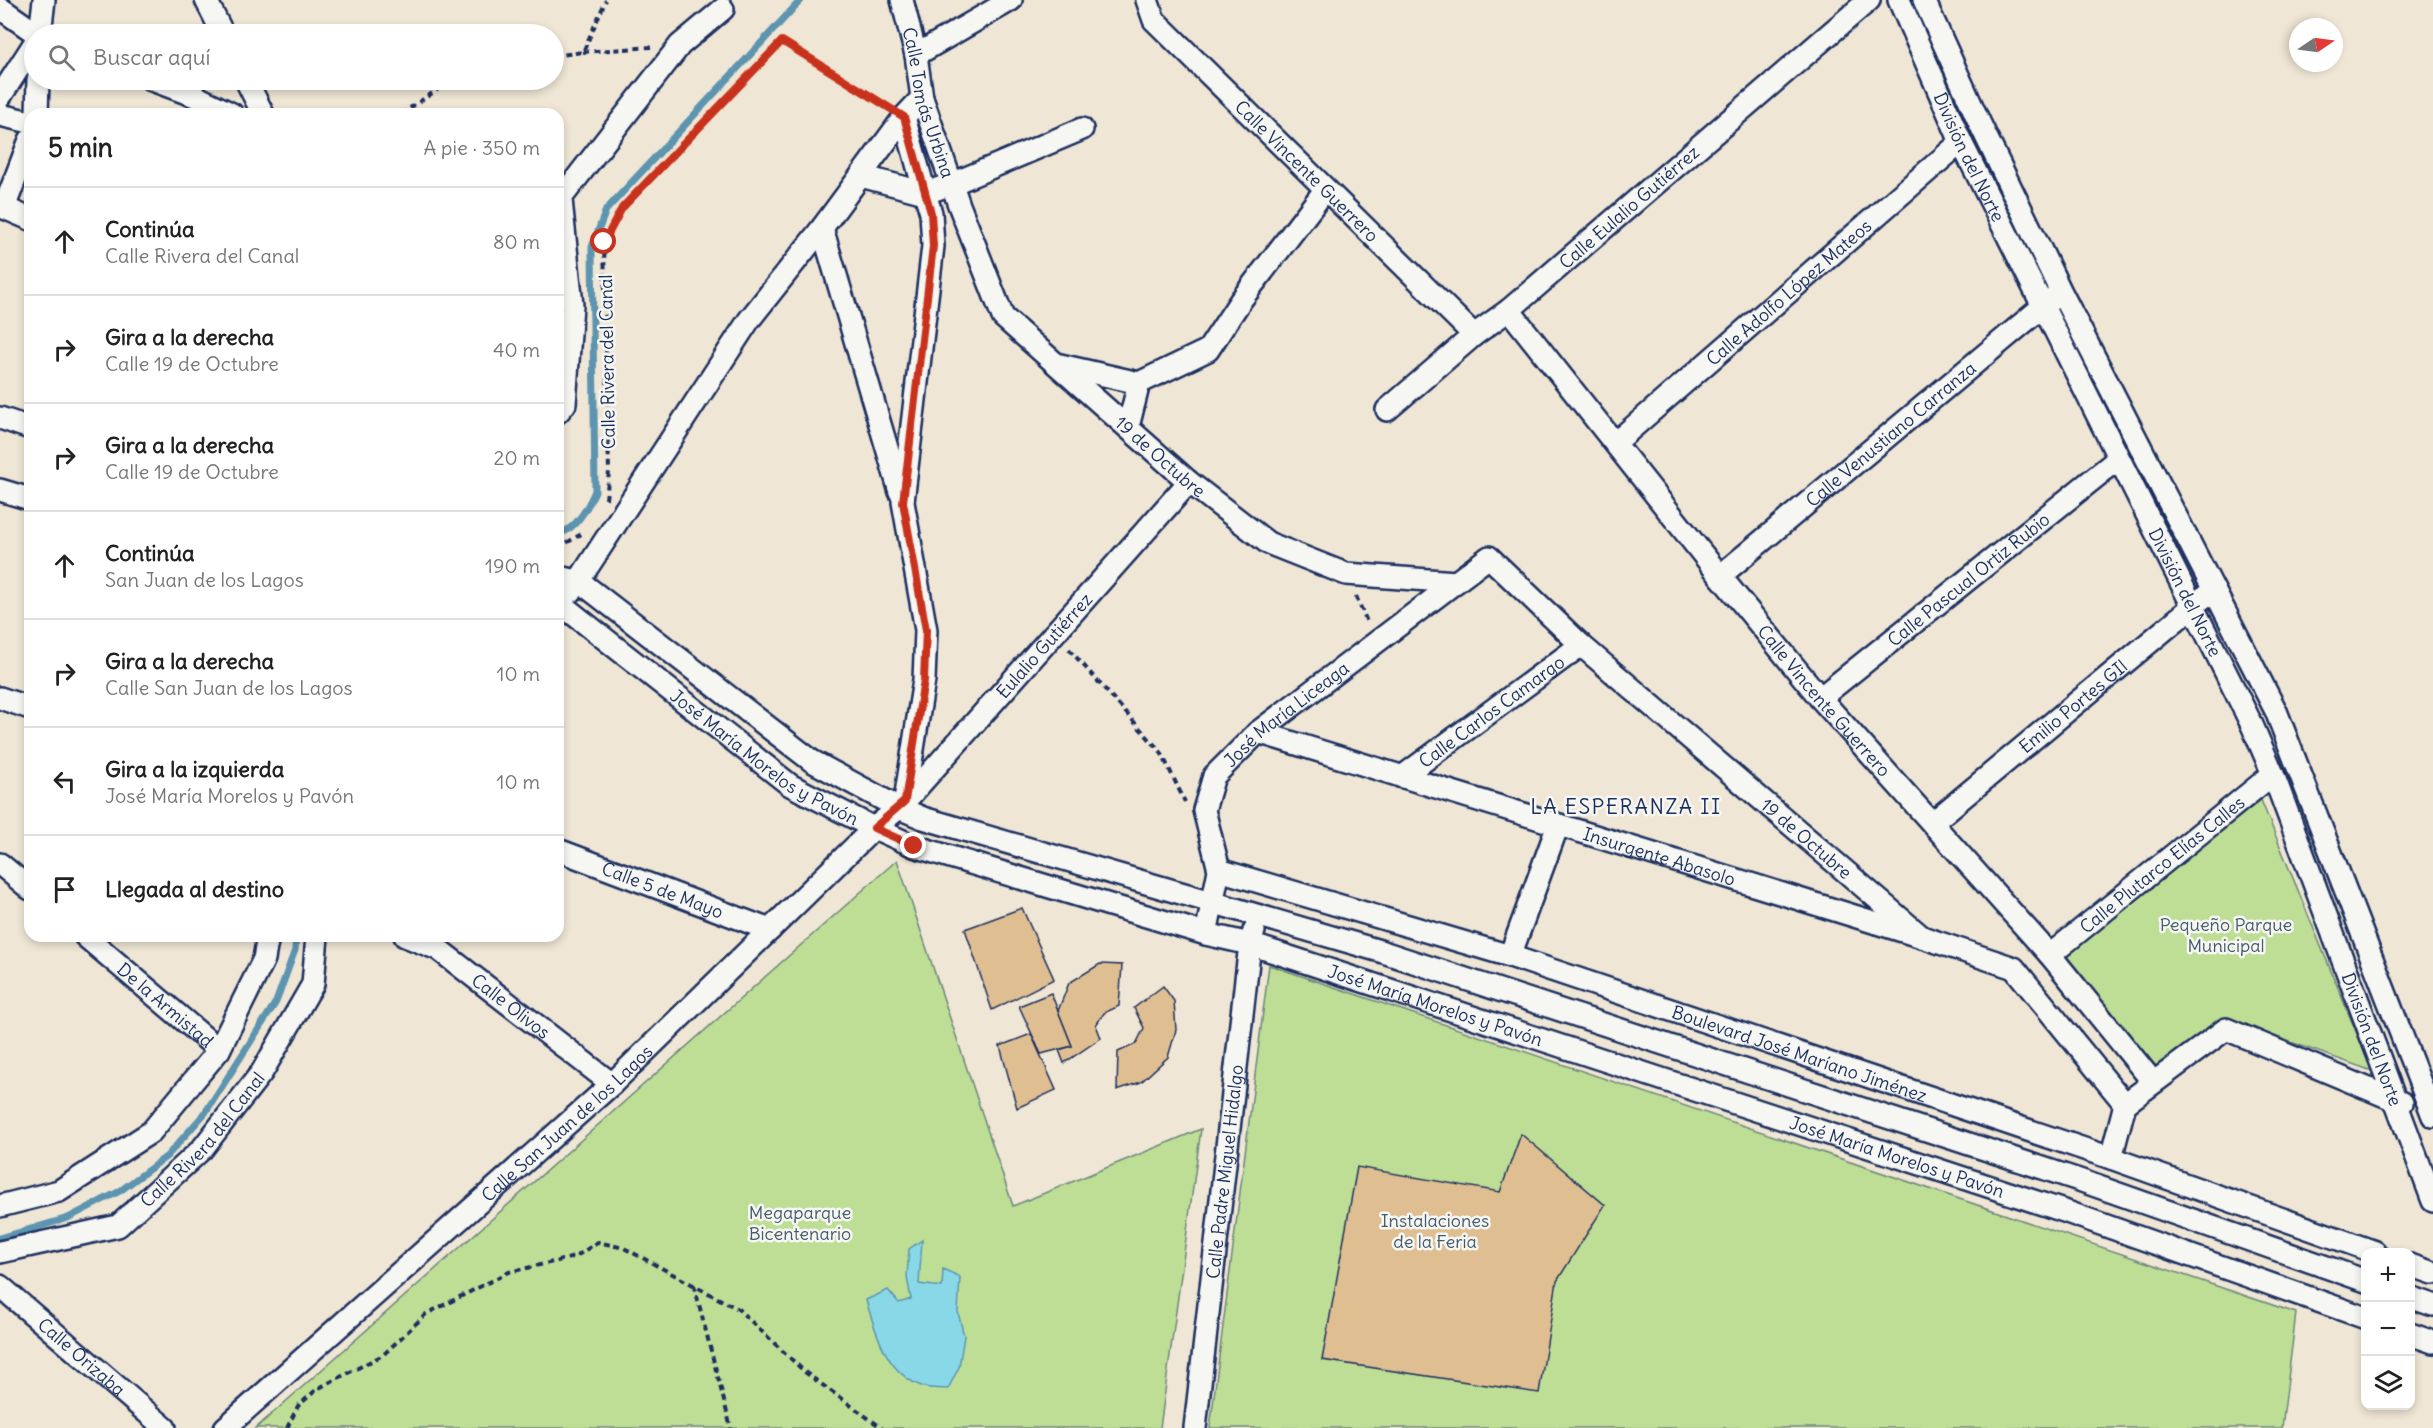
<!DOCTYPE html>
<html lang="es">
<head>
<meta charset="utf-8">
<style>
  body { margin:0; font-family:Delius,sans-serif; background:#f2f2f2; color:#222 }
  .controls { position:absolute; right:18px; bottom:18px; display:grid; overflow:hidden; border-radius:12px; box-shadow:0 3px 9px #0003 }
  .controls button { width:54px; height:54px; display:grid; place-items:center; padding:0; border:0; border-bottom:2px solid #e0e0e0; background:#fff; color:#222; font:30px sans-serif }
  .compass { position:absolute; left:2289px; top:18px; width:54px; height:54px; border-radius:50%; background:#fff; box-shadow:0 3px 9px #0003; rotate:77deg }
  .stop { position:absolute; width:18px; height:18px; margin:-14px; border:4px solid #c8321e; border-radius:50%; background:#fff }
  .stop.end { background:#c8321e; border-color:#fff; box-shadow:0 2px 6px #0008 }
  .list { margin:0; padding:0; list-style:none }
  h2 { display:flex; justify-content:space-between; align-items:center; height:78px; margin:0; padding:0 24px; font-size:26px }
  h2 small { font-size:20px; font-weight:400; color:#767676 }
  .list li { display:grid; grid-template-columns:39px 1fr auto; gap:18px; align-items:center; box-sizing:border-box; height:108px; padding:0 24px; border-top:2px solid #e0e0e0 }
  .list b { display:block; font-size:22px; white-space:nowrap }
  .list p { margin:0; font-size:20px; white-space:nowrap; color:#767676 }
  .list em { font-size:20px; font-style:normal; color:#767676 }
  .icon { flex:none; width:33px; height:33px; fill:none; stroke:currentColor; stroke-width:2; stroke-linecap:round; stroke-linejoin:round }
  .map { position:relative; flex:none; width:2433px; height:1428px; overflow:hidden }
  .search { position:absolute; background:#fff; box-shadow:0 3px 9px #0003; left:24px; top:24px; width:540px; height:66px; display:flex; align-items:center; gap:15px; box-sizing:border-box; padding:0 21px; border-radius:33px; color:#767676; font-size:22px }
  .panel { position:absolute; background:#fff; box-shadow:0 3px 9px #0003; left:24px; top:108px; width:540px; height:834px; border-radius:18px }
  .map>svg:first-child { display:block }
</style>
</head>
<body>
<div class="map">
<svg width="2433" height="1428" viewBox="0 0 2433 1428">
  <rect width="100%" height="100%" fill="#efe6d5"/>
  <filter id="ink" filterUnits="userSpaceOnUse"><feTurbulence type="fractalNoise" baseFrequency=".0167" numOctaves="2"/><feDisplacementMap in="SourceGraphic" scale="12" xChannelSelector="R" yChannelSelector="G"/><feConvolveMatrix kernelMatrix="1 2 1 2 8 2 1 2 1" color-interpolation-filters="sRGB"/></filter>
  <g filter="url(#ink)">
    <!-- green -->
    <g fill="#bede96" stroke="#6c867a" stroke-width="1.5">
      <polygon points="2261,800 2372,1071 2224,1018 2152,1069 2063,956"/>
      <polygon points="897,860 1013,1206 1201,1129 1160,1428 256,1428"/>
      <polygon points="1269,965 2296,1313 2282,1428 1210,1428"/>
    </g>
    <!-- water -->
    <path fill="#89d8e7" stroke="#5d94b0" stroke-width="1.5" d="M922,1240L919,1284L942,1287L943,1269L960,1277L958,1312L964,1336L959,1367L948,1389C940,1388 931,1389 924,1387C887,1375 876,1334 866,1300L888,1290L899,1303L911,1299L907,1277L909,1249Z"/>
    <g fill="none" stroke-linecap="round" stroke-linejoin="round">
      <!-- stream -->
      <g stroke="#5d94b0" stroke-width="7">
        <path d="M558,534C576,530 588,507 595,491L592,247L606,210L801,0"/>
        <polyline points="0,1238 68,1218 120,1191 167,1156 205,1113 276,1002 295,950 296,936"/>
      </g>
    </g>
    <!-- building -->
    <g fill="#dfbf92" stroke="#1b2f5e" stroke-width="1.5">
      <polygon points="1022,908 1054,979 992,1010 965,929"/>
      <polygon points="1100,964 1122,965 1119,1006 1104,1013 1096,1025 1101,1038 1064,1063 1059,1050 1072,1046 1058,1011 1069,983"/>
      <polygon points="1163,986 1174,1001 1176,1030 1168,1057 1141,1082 1117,1090 1118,1052 1136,1044 1144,1028 1134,1008"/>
      <polygon points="1051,993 1072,1046 1041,1054 1019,1006"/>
      <polygon points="1031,1034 1056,1090 1017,1108 1000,1046"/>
      <polygon points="1521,1134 1605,1205 1557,1281 1539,1393 1322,1360 1357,1167 1500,1192"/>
    </g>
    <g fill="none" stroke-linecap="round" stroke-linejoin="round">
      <defs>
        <g id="street">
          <polyline points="206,0 223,34"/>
          <path id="s1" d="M902,0L916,55L922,98L959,205L1003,317L1189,482L1268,543L1346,574L1456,582"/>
          <path id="s2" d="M1147,0L1154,20L1474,335"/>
          <path id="s3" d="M1899,0L1961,142L2252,725L2273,774L2433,1201"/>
          <polyline points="1924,0 1981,126 2061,292 2276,711 2433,1116"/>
          <polyline points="0,8 37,34"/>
          <polyline points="40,34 44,0"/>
          <polyline points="916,55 1011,0"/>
          <polyline points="152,80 195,96 232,114"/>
          <polyline points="246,80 263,114"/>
          <polyline points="0,97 34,44"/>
          <polyline points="37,114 38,80"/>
          <polyline points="0,115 30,122"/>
          <polyline points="904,117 925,193 952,184 1082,129"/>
          <polyline points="861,176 925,193 931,213 933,246 903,502 926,630 924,680 905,800"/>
          <polyline points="558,202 680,45 723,9"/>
          <polyline points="0,206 30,219"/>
          <polyline points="4,208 30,140"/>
          <polyline points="822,228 900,492"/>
          <path id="s4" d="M1509,310L1720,576L1820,698L2050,955L2153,1082"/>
          <polyline points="1060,365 1139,383"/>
          <path id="s5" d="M1387,410L1474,335L1509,310L1869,0"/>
          <polyline points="558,412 565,404 572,305 561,200"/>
          <polyline points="0,418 30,428"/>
          <polyline points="1128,427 1139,383 1208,350 1241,300 1325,190"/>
          <path id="s6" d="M1615,443L1961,142"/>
          <polyline points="0,490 30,499"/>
          <path id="s7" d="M1720,576L2053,298"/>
          <polyline points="558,577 579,581 812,761 899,808 923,818 1380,951 2079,1180 2366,1281"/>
          <polyline points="572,591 749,320 822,228 904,117 922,98"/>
          <path id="s8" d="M558,598L562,605L790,785L874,828L914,846L1206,934L1250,944L2067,1212L2366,1318"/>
          <polyline points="0,698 30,708"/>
          <path id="s9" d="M1820,698L2118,459"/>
          <path id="s10" d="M1258,732L1922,937L2014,968L2125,1104"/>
          <path id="s11" d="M1402,777L1581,645"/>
          <path id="s12" d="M1932,823L2204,597"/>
          <path id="s13" d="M558,850L770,930"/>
          <polyline points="0,864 30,889"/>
          <path id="s14" d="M1219,870L1510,956L2111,1158L2375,1252"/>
          <path id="s15" d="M1206,934L1219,870L1204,810L1214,776L1258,732L1489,557L1581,645L1922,937"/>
          <path id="s16" d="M85,936L219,1050"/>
          <path id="s17" d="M405,936L438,949L612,1084"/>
          <path id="s18" d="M2050,955L2273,774"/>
          <polyline points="1510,956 1558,825"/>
          <polyline points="2125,1104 2226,1029 2402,1103"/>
          <polyline points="2111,1158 2125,1104"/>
          <polyline points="0,1206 59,1191 151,1132 219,1050 264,959 268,936"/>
          <path id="s19" d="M0,1252L118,1226L202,1149L262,1072L313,984L317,936"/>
          <polyline points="2410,1265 2433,1273"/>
          <path id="s20" d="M0,1286L165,1428"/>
          <polyline points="2410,1297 2433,1305"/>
          <polyline points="2410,1334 2433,1342"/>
          <path id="s21" d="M225,1428L612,1084L874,828L899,808L1189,482"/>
          <path id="s22" d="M1195,1428L1250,944L1254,931"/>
        </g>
      </defs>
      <!-- street casing -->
      <use href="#street" stroke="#1b2f5e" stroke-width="26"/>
      <!-- path -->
      <g stroke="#1b2f5e" stroke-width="4" stroke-dasharray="6 4.5" stroke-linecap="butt">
        <polyline points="583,52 651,47"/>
        <polyline points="554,56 583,52 606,0"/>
        <polyline points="401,114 452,80"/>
        <polyline points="606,499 609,472 604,242 622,209 782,41 886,106"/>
        <polyline points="558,548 583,533"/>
        <polyline points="1356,596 1367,622"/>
        <polyline points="1069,649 1161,752 1185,802"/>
        <polyline points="694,1285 731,1428"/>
        <polyline points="287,1428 298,1406 317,1389 383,1355 426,1314 509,1272 575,1257 598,1242 624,1248 738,1309 806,1373 882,1428"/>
      </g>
      <!-- street -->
      <use href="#street" stroke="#f6f6f2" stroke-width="21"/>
    </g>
  </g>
  <g fill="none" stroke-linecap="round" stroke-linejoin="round" filter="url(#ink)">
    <!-- route -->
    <polyline stroke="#c8321e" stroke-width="8" points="604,242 622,208 782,41 904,117 931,213 933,246 903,502 926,630 924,680 905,801 874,828 914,846"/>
  </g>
  <g text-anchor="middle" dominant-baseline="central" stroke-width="5" stroke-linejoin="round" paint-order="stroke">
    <!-- street labels -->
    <g font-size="18" fill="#1b2f5e" stroke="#f6f6f2">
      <text stroke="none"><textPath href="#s1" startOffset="106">Calle Tomás Urbina</textPath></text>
      <text stroke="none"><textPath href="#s3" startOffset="172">División del Norte</textPath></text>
      <text stroke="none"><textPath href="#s2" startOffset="236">Calle Vincente Guerrero</textPath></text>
      <text stroke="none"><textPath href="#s5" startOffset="316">Calle Eulalio Gutiérrez</textPath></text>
      <text stroke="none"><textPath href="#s6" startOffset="230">Calle Adolfo López Mateos</textPath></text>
      <text transform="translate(607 362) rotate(-91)">Calle Rivera del Canal</text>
      <text stroke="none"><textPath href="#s7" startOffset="222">Calle Venustiano Carranza</textPath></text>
      <text stroke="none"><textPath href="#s1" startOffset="544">19 de Octubre</textPath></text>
      <text stroke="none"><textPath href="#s9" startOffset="190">Calle Pascual Ortiz Rubio</textPath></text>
      <text stroke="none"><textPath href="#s3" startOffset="658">División del Norte</textPath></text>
      <text stroke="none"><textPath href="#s21" startOffset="1134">Eulalio Gutiérrez</textPath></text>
      <text stroke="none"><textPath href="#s4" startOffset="502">Calle Vincente Guerrero</textPath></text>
      <text stroke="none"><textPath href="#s12" startOffset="183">Emilio Portes GIl</textPath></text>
      <text stroke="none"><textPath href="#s11" startOffset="111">Calle Carlos Camargo</textPath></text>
      <text stroke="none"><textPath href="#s15" startOffset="258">José María Liceaga</textPath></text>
      <text stroke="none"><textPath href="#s8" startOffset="262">José María Morelos y Pavón</textPath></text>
      <text stroke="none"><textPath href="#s15" startOffset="939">19 de Octubre</textPath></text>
      <text stroke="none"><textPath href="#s10" startOffset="420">Insurgente Abasolo</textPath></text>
      <text stroke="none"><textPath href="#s18" startOffset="144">Calle Plutarco Elías Calles</textPath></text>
      <text stroke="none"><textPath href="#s13" startOffset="112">Calle 5 de Mayo</textPath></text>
      <text stroke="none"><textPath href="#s8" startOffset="982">José María Morelos y Pavón</textPath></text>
      <text stroke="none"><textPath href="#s16" startOffset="106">De la Armistad</textPath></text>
      <text stroke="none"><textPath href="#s17" startOffset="128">Calle Olivos</textPath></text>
      <text stroke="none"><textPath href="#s3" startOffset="1143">División del Norte</textPath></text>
      <text stroke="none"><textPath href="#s14" startOffset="609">Boulevard José Maríano Jiménez</textPath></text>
      <text stroke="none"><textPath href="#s21" startOffset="458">Calle San Juan de los Lagos</textPath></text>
      <text stroke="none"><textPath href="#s19" startOffset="242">Calle Rivera del Canal</textPath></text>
      <text stroke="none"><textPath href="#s8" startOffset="1468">José María Morelos y Pavón</textPath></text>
      <text stroke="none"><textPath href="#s22" startOffset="258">Calle Padre Miguel Hidalgo</textPath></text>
      <text stroke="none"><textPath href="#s20" startOffset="108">Calle Orizaba</textPath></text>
    </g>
    <!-- park labels -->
    <g font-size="18" fill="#445b6c" stroke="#f6f6f2">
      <text x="2226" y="924">Pequeño Parque<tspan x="2226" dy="21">Municipal</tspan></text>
      <text x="800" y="1212">Megaparque<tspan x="800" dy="21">Bicentenario</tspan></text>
      <text x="1435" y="1220">Instalaciones<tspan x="1435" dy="21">de la Feria</tspan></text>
    </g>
    <!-- quarter labels -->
    <g font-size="21" letter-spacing="1.5" fill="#1b2f5e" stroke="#f6f6f2">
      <text x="1626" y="806">LA ESPERANZA II</text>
    </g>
  </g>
</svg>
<div class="controls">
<button>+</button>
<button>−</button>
<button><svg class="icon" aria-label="layers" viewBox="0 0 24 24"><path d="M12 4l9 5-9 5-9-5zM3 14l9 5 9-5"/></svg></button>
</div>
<svg class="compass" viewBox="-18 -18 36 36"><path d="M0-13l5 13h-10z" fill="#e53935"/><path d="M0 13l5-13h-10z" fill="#767676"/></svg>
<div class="stop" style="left:604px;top:242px"></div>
<div class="stop end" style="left:914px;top:846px"></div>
<div class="search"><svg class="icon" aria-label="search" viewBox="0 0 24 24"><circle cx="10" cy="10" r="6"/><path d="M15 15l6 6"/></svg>Buscar aquí</div>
<section class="panel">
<h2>5 min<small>A pie · 350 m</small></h2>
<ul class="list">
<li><svg class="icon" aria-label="ahead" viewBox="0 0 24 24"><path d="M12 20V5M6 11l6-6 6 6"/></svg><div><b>Continúa</b><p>Calle Rivera del Canal</p></div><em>80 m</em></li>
<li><svg class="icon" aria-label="right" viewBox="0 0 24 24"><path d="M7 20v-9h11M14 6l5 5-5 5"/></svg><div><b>Gira a la derecha</b><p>Calle 19 de Octubre</p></div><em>40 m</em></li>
<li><svg class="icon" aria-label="right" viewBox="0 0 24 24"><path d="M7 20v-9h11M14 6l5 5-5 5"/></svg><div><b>Gira a la derecha</b><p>Calle 19 de Octubre</p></div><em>20 m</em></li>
<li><svg class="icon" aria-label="ahead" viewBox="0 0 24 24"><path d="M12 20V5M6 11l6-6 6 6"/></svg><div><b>Continúa</b><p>San Juan de los Lagos</p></div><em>190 m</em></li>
<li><svg class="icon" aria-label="right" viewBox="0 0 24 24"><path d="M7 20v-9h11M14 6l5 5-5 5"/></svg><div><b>Gira a la derecha</b><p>Calle San Juan de los Lagos</p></div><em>10 m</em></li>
<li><svg class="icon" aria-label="left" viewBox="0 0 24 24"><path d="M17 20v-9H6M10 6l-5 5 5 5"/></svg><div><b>Gira a la izquierda</b><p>José María Morelos y Pavón</p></div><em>10 m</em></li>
<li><svg class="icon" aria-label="arrive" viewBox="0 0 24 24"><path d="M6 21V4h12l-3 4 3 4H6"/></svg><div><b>Llegada al destino</b></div></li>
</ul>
</section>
</div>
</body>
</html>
